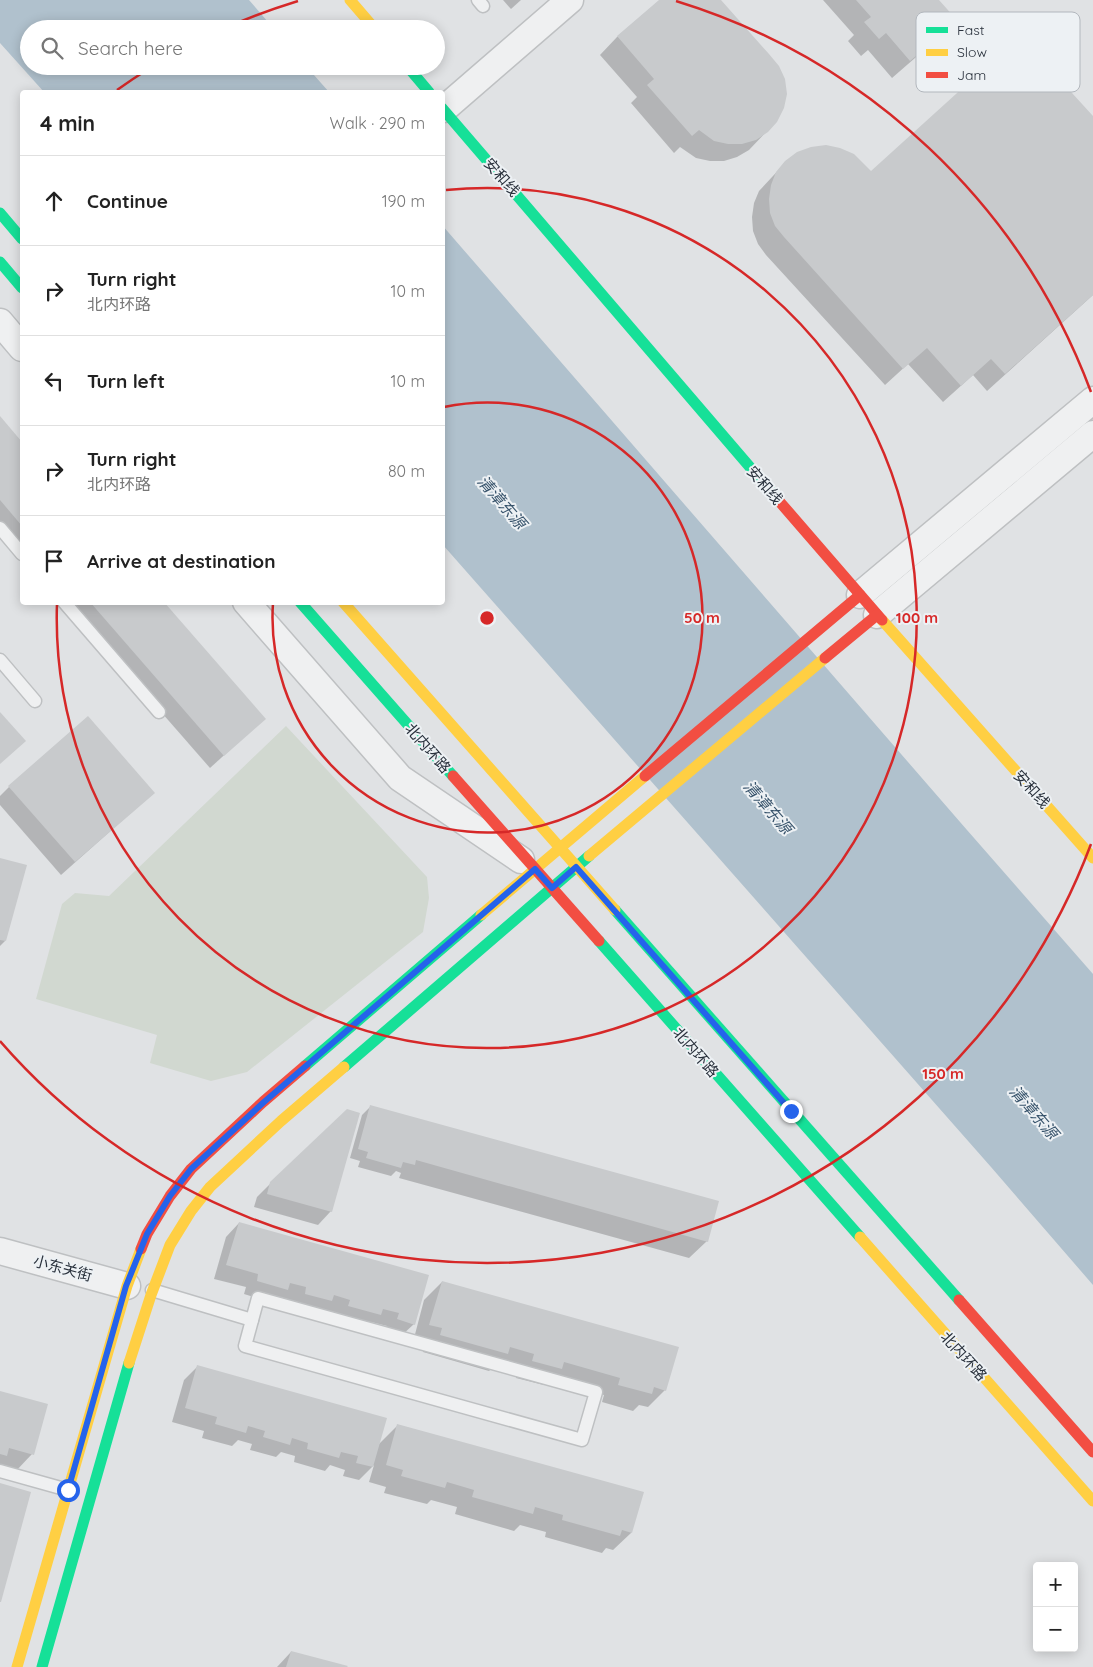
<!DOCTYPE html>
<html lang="en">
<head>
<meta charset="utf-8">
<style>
  body { margin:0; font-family:Quicksand,"Noto Sans SC",sans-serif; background:#f6f6f6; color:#222 }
  .controls { position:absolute; right:15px; bottom:15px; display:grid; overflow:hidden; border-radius:5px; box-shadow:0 2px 12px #0003 }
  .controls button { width:45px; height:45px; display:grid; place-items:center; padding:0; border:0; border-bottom:1px solid #e0e0e0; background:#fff; color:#222; font:25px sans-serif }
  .stop { position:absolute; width:15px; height:15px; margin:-11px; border:4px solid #2563eb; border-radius:50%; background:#fff }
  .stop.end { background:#2563eb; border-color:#fff; box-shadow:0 1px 5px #0008 }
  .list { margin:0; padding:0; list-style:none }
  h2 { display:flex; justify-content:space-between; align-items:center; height:65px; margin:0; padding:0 20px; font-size:21px }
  h2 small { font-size:16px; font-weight:400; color:#767676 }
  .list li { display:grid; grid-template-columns:32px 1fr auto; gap:15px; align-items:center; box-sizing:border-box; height:90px; padding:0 20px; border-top:1px solid #e0e0e0 }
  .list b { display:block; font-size:19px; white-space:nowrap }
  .list p { margin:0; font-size:16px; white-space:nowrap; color:#767676 }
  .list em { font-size:16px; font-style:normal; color:#767676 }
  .icon { flex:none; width:28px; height:28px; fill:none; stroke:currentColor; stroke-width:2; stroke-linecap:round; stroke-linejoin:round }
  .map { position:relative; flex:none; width:1093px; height:1667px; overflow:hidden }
  .search { position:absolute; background:#fff; box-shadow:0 2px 12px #0003; left:20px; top:20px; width:425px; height:55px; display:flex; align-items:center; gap:12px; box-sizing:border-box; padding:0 18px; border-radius:28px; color:#767676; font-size:19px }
  .panel { position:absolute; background:#fff; box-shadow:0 2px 12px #0003; left:20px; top:90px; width:425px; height:515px; border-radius:5px }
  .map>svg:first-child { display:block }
</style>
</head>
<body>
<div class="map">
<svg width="1093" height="1667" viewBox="0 0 1093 1667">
  <rect width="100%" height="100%" fill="#e0e2e4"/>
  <!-- green -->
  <polygon fill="#d1d8d0" points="286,726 427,877 429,898 423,932 247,1072 211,1081 150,1063 157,1035 36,999 62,904 75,893 109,896"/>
  <!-- water -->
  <g fill="#b0c1cd">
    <polygon points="0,0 249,0 274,29 29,29 29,66 306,66 329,92 44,92 0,43"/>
    <polygon points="442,225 967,830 1093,974 1093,1285 991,1167 443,545"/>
  </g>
  <!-- shadow -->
  <g fill="#0003">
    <polygon points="503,0 521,0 511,9"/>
    <polygon points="660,0 720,0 767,131 749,150 737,157 724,161 710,161 696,158 680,147 674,153 631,103 637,97 600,55 617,37"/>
    <polygon points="823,0 937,0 953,18 931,39 933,41 915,58 892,78 868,50 861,56 848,41 854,35"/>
    <polygon points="1093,118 1093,295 987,391 973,375 943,402 908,364 885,385 766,255 758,244 753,231 752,217 754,203 759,191 786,162 870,172"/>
    <polygon points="0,418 22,443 22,559 20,560 0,537"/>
    <polygon points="65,602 162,602 264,719 210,768"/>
    <polygon points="9,787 153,793 61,875 0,805 0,796"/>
    <polygon points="0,859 5,941 0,946"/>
    <polygon points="371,1106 707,1241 689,1258 399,1178 401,1173 396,1171 391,1176 358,1167 360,1161 350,1158 362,1115"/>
    <polygon points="271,1183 331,1211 318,1225 254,1207 257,1197"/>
    <polygon points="239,1223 427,1276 414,1324 400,1337 385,1333 387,1326 371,1322 366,1327 336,1319 337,1313 322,1309 317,1314 292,1307 294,1301 279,1297 273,1303 244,1294 246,1287 214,1279 226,1237"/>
    <polygon points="442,1282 665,1390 648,1407 639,1405 633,1411 602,1402 604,1395 549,1380 544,1385 516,1378 518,1371 495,1365 489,1371 423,1352 425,1345 413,1342 424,1300"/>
    <polygon points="197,1367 378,1445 398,1425 642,1493 631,1533 613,1550 606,1548 602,1553 545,1537 546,1532 520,1525 514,1531 455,1514 457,1507 431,1500 427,1504 384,1493 386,1487 369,1482 374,1465 359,1480 343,1476 345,1470 330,1465 325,1471 294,1462 295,1456 281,1452 276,1457 250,1450 252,1444 238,1440 232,1446 202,1438 204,1431 172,1422 184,1380"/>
    <polygon points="0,1392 32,1454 15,1472 0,1468"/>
    <polygon points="291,1652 345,1667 277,1667"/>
  </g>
  <!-- building -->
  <g fill="#c8cacc">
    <polygon points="659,0 721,0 769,54 779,66 785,79 787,94 784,108 777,122 768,132 756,140 742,144 728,144 714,141 699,130 692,136 647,85 654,79 617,36"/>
    <polygon points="856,0 939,0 955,18 932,38 934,41 910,61 886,33 879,39 864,22 871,17"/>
    <polygon points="1020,36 1093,116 1093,295 1005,374 991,359 961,386 927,348 903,369 784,237 775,226 770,213 769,199 771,185 776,172 785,161 797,152 811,147 826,145 840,148 854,154 871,171"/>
    <polygon points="0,416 22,442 22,526 0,500"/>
    <polygon points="90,602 164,602 266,719 224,756"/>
    <polygon points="0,712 26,741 0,764"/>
    <polygon points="88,716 155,793 75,862 8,786"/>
    <polygon points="0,858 27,865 6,941 0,940"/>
    <polygon points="370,1105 719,1201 708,1242 416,1160 415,1165 403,1162 401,1168 366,1158 368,1152 358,1149"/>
    <polygon points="347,1109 360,1113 332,1212 267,1194 270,1182"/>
    <polygon points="239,1222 429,1275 415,1325 397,1319 399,1313 383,1309 381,1315 348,1306 350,1300 334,1295 332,1301 305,1294 306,1287 290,1283 288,1290 257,1281 258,1274 226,1265"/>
    <polygon points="442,1281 679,1347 666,1391 654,1387 652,1394 618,1385 620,1378 564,1362 562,1369 532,1361 534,1354 510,1347 508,1354 440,1335 442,1328 429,1325"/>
    <polygon points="197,1365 387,1418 373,1467 356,1463 358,1456 341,1452 339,1458 307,1449 308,1443 292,1438 290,1445 263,1437 265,1431 248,1426 246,1433 215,1424 217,1417 185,1408"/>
    <polygon points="0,1391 48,1404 34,1455 9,1448 7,1456 0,1454"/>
    <polygon points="397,1424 644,1492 632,1533 622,1530 620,1536 562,1520 563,1515 535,1507 533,1514 472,1497 474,1490 447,1482 445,1488 401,1476 403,1470 386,1465"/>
    <polygon points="0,1483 31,1492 1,1602 0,1602"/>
    <polygon points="291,1651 348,1666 347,1667 286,1667"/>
  </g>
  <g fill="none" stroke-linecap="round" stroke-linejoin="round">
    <defs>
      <g id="lane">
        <polyline points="478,0 483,6"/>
        <polyline points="0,528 22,554"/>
        <polyline points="64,602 159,712"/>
        <polyline points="0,660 35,701"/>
        <polyline points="152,1290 252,1320"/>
        <polygon points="258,1298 596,1392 582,1440 245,1346"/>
        <polyline points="0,1471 68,1490"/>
      </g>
      <g id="street">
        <polyline points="444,109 570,0"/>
        <polyline points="0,322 22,348"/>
        <polyline points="860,595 1093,400"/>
        <polyline points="246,602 400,778 521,860"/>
        <polyline points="877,615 1093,434"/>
        <polyline points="0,1251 127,1286"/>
      </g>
    </defs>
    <!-- lane casing -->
    <use href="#lane" stroke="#bec0c2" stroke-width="15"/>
    <!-- street casing -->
    <use href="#street" stroke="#bec0c2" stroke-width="29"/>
    <!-- lane -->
    <use href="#lane" stroke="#eff0f1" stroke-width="12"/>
    <!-- street -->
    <use href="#street" stroke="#eff0f1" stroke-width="26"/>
    <!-- fast -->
    <g stroke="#16e098" stroke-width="11">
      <polyline points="407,66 429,92"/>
      <polyline points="442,108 779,501"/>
      <polyline points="0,213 22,239"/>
      <polyline points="0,262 22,288"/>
      <polyline points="300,602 453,776"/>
      <polyline points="615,910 959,1300"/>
      <polyline points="599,941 860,1237"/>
      <polyline points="305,1066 481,915"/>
      <polyline points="344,1067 589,856"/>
      <polyline points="42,1667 129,1363"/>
    </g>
    <!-- slow -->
    <g stroke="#ffcf43" stroke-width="11">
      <polyline points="350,0 375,29"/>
      <polyline points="343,602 615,910"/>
      <polyline points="882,620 1093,858"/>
      <polyline points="589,856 825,658"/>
      <polyline points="481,915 645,776"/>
      <polyline points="860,1237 1093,1501"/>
      <polyline points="129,1363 151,1295 170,1245 191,1211 210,1187 281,1121 344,1067"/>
      <polyline points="17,1667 127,1286 141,1249"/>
    </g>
    <!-- jam -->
    <g stroke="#f24e42" stroke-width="11">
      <polyline points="779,501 882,620"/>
      <polyline points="825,658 877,615"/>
      <polyline points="453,776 599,941"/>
      <polyline points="645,776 860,595"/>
      <polyline points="141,1249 147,1234 170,1196 191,1169 263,1102 305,1066"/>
      <polyline points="959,1300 1093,1452"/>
    </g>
  </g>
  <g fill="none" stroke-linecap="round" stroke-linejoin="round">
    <!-- route -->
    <polyline stroke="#2563eb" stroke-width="6" points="68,1490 126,1286 147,1234 170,1196 191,1169 264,1102 535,869 552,888 576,867 791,1111"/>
  </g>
  <!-- distance rings -->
  <g fill="none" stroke="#d62828" stroke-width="2.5">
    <path d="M444 407A215 215 0 1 1 273 603"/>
    <path d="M446 190A430 430 0 1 1 57 603"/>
    <path d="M1091 844A645 645 0 0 1 0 1041M117 90A645 645 0 0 1 150 68M230 26A645 645 0 0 1 298 1M676 1A645 645 0 0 1 1091 392"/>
  </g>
  <g text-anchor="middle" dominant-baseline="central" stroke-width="4" stroke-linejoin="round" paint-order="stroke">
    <!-- street labels -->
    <g font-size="15" fill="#29313c" stroke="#edf1f4">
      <text transform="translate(502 177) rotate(49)">安和线</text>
      <text transform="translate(765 485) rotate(49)">安和线</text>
      <text transform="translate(428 748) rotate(49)">北内环路</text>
      <text transform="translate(1032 789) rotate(48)">安和线</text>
      <text transform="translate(696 1052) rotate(49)">北内环路</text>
      <text transform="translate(63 1268) rotate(15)">小东关街</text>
      <text transform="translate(964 1356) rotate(48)">北内环路</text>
    </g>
    <!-- water labels -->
    <g font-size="16" font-style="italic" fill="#37536b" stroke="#edf1f4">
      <text transform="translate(502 502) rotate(49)">清漳东源</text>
      <text transform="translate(768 807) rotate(49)">清漳东源</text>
      <text transform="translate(1034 1112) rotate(49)">清漳东源</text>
    </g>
  </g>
  <!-- legend -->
  <rect x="916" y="12" width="164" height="80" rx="8" fill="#edf1f4" stroke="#b2b7bd" stroke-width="1"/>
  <rect x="926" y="27" width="22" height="6" fill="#16e098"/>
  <rect x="926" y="49" width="22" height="7" fill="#ffcf43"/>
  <rect x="926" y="72" width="22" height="6" fill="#f24e42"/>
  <g font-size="14" fill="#29313c">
    <text x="957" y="35">Fast</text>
    <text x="957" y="57">Slow</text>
    <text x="957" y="80">Jam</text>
  </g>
  <circle cx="487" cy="618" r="8" fill="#d62828" stroke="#edf1f4" stroke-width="2.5"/>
  <g font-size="15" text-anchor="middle" font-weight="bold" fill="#d62828" stroke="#edf1f4" stroke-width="4" stroke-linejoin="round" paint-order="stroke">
    <text x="702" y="623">50 m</text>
    <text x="917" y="623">100 m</text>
    <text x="943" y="1079">150 m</text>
  </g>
</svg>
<div class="controls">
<button>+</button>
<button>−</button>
</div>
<div class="stop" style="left:68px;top:1490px"></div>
<div class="stop end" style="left:791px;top:1111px"></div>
<div class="search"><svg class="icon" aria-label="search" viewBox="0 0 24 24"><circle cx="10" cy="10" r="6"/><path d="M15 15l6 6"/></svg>Search here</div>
<section class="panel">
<h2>4 min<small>Walk · 290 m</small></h2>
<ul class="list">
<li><svg class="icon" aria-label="ahead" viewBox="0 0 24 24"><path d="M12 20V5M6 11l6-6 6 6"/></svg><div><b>Continue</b></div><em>190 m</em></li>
<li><svg class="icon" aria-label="right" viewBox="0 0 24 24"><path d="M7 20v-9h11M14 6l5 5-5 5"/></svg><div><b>Turn right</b><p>北内环路</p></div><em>10 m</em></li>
<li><svg class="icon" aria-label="left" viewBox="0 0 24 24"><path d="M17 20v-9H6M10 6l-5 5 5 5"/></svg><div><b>Turn left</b></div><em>10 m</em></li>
<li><svg class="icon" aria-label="right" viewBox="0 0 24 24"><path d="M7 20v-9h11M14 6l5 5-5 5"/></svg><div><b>Turn right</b><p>北内环路</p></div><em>80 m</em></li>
<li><svg class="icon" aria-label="arrive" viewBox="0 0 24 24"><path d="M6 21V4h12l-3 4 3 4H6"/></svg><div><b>Arrive at destination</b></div></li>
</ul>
</section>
</div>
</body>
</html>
